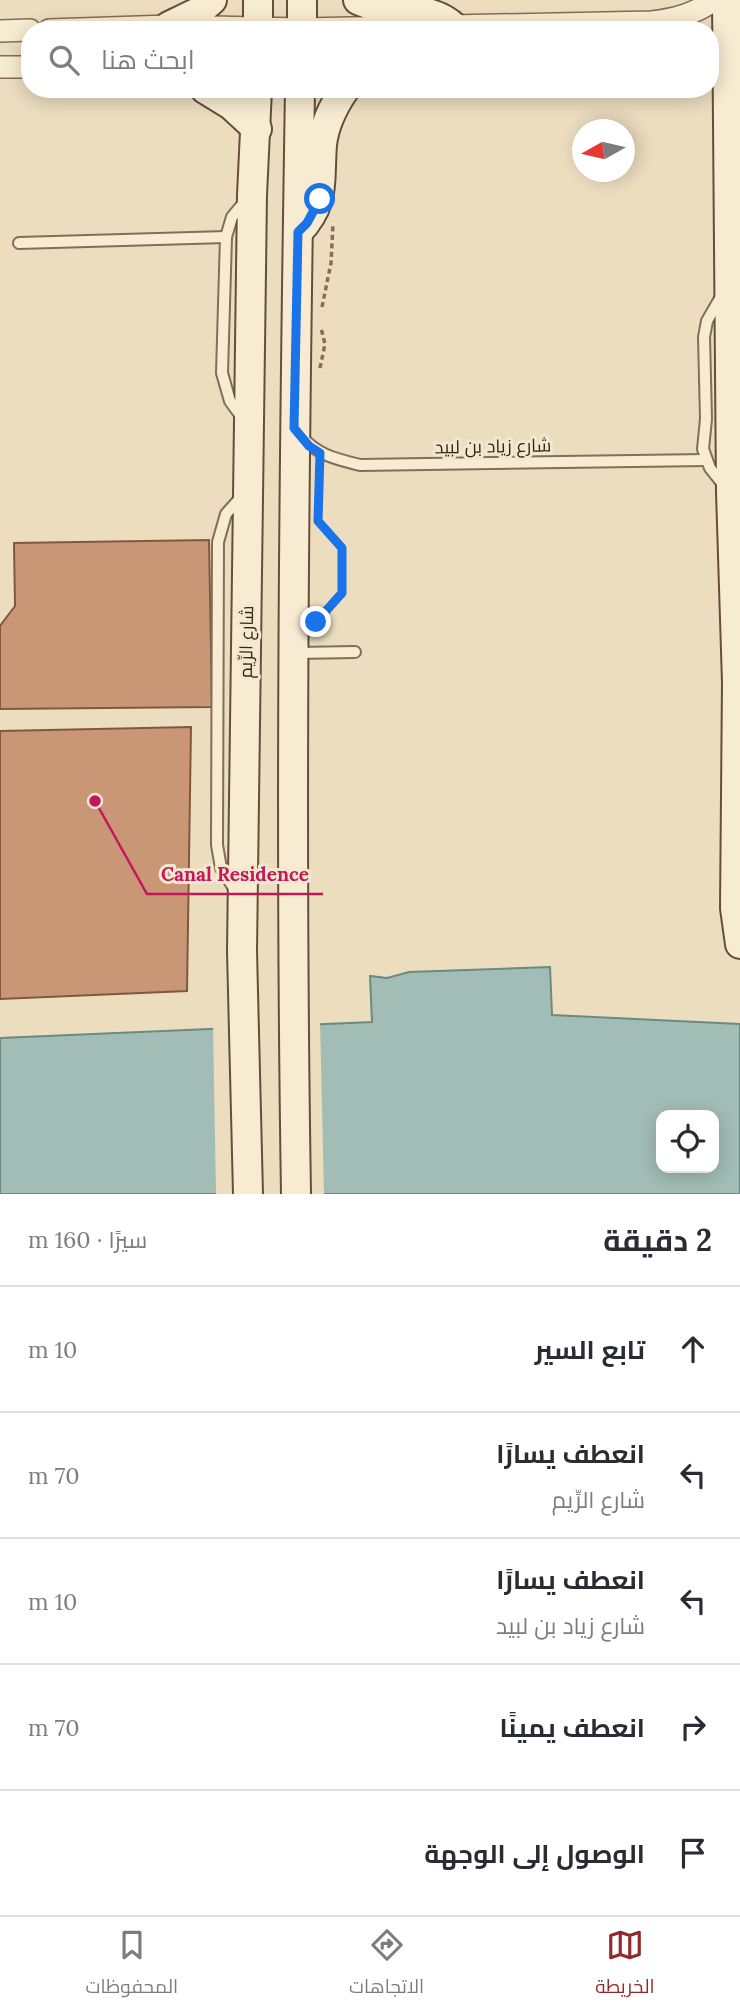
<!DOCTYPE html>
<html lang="ar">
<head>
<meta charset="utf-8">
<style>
  body { margin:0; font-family:Lora,Cairo,serif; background:#f2f2f3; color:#2b2b33; direction:rtl }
  .controls { position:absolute; right:21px; bottom:21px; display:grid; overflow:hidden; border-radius:14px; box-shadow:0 4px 18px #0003 }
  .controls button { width:63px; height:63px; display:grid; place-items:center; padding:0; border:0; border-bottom:2px solid #e1e1e2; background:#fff; color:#2b2b33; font:35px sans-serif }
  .compass { position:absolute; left:572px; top:119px; width:63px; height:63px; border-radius:50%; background:#fff; box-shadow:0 4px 18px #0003; rotate:262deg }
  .stop { position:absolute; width:21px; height:21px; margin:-16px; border:5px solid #1a73e8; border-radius:50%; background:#fff }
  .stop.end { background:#1a73e8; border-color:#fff; box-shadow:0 2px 7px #0008 }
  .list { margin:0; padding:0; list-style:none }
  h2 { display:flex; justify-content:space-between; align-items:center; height:91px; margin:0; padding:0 28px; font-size:30px }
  h2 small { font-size:23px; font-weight:400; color:#7c7c81 }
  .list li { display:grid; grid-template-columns:46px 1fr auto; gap:21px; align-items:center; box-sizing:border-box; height:126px; padding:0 28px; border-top:2px solid #e1e1e2 }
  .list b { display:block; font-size:26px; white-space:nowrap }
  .list p { margin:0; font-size:23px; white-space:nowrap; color:#7c7c81 }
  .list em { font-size:23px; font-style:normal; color:#7c7c81 }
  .icon { flex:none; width:38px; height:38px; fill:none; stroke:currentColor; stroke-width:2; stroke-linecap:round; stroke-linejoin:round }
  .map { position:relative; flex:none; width:740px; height:1194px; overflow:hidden; direction:ltr }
  .search { position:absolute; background:#fff; box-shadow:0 4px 18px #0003; left:21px; right:21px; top:21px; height:77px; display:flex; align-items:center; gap:18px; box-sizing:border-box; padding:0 24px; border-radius:28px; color:#7c7c81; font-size:26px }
  .sheet { height:721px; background:#fff }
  nav { display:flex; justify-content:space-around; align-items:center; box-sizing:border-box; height:98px; border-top:2px solid #e1e1e2; background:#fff; font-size:19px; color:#7c7c81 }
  nav a { display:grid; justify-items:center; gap:4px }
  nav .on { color:#902a2d }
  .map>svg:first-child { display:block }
</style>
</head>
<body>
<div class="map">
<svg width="740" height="1194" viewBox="0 0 740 1194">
  <rect width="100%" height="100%" fill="#ecddbf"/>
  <!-- water -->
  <path fill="#a2bdb5" stroke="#6a8a82" stroke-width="2" fill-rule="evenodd" d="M550,967L552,1015L740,1024V1194H0V1038L372,1022L370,976L387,978L409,972ZM661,1115H714V1168H661Z"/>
  <!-- pier -->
  <polygon fill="#ecddbf" points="320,1021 324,1194 216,1194 213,1025"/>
  <!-- building -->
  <g fill="#c99776" stroke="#81583f" stroke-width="2">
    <polygon points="209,540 212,707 0,709 0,626 15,606 14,543"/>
    <polygon points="191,727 187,991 0,999 0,731"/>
  </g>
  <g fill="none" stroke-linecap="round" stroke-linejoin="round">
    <defs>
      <g id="service">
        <polyline points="19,243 226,237"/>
        <polyline points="722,295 707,321 704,337 706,419 703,449 710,468 725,487"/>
        <polyline points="243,419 230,401 222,373 226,237 232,217 247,199"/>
        <path d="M301,436C317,455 336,459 360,465L706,460"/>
        <polyline points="296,653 355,652"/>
        <polyline points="237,893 221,868 217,845 218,542 226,514 243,495"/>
      </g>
      <g id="minor">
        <path d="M49,30L169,26L302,29L652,22C675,19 695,14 714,0"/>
        <polyline points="0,31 30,30"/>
        <polyline points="0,67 30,67"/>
      </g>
      <g id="secondary">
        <path d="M358,0C392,16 427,2 454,27"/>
        <polyline points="727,0 731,492 737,682 735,908 740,944"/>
        <polyline points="169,26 198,12 212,0"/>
        <polyline points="258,30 258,0"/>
        <polyline points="302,30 302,0"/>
        <polyline points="205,89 231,105 257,129"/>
        <path d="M298,232C326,203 319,182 322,145C324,126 334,105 345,89"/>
        <polyline points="248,1194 242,951 252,195 257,89"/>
        <path d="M296,1194C290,826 294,458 300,89"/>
      </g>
    </defs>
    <!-- service casing -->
    <use href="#service" stroke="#836e58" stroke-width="14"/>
    <!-- minor casing -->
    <use href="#minor" stroke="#836e58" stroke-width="24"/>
    <!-- secondary casing -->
    <use href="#secondary" stroke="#654f3b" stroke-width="32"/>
    <!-- path -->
    <g stroke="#836e58" stroke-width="3.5" stroke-dasharray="5 3.5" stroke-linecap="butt">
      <polyline points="322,307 331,263 333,224"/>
      <polyline points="320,368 325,344 321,328"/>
      <polyline points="316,622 342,593 342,548 319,522"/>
    </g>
    <!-- service -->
    <use href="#service" stroke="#f7ebd1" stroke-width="10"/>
    <!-- minor -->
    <use href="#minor" stroke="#f7ebd1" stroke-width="21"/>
    <!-- secondary -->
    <use href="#secondary" stroke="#f7ebd1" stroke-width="28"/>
  </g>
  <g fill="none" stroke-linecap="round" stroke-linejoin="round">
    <!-- route -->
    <polyline stroke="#1a73e8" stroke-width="9" points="316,622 342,593 342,548 318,521 320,453 309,446 294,428 298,232 307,223 320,199"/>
  </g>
  <g text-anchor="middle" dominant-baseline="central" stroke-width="6" stroke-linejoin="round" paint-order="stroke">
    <!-- street labels -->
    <g font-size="18" fill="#33271c" stroke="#f3e8ce">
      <text transform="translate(493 446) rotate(-1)">شارع زياد بن لبيد</text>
      <text transform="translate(246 642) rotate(-89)">شارع الرِّيم</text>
    </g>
  </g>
  <!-- callouts -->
  <path fill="none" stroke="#c2185b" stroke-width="2.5" d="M95 801L147 894H323"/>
  <circle fill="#c2185b" stroke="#f3e8ce" stroke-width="2.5" cx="95" cy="801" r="7"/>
  <g font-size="19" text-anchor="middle" font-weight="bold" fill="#c2185b" stroke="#f3e8ce" stroke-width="6" stroke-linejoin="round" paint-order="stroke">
    <text x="235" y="881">Canal Residence</text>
  </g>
</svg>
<div class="controls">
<button><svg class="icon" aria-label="locate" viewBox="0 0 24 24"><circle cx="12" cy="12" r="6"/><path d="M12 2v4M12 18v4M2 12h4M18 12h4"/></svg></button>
</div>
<svg class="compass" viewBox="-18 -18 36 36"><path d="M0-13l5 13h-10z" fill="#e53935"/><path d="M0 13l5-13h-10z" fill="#7c7c81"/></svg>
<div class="stop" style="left:320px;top:199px"></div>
<div class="stop end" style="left:316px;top:622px"></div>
<div class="search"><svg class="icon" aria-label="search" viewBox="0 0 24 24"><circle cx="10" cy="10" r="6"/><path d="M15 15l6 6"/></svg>ابحث هنا</div>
</div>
<section class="sheet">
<h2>2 دقيقة<small>سيرًا · 160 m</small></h2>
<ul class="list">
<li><svg class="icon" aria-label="ahead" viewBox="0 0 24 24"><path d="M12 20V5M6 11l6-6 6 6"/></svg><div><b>تابع السير</b></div><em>10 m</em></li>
<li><svg class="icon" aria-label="left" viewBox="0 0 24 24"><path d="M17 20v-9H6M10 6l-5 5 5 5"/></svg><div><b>انعطف يسارًا</b><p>شارع الرِّيم</p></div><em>70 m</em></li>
<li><svg class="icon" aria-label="left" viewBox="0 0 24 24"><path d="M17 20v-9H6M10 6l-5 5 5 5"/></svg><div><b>انعطف يسارًا</b><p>شارع زياد بن لبيد</p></div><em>10 m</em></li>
<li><svg class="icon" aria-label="right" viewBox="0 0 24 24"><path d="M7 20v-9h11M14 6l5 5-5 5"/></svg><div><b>انعطف يمينًا</b></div><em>70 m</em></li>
<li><svg class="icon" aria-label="arrive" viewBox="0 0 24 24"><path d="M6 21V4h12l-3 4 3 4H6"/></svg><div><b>الوصول إلى الوجهة</b></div></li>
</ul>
</section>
<nav>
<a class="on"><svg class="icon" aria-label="map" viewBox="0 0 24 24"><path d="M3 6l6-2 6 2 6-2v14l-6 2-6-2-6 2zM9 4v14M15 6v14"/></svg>الخريطة</a>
<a><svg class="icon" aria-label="directions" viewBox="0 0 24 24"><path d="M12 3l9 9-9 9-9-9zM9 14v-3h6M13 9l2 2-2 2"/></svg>الاتجاهات</a>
<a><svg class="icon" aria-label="saved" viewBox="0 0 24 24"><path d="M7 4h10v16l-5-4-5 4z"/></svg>المحفوظات</a>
</nav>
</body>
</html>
